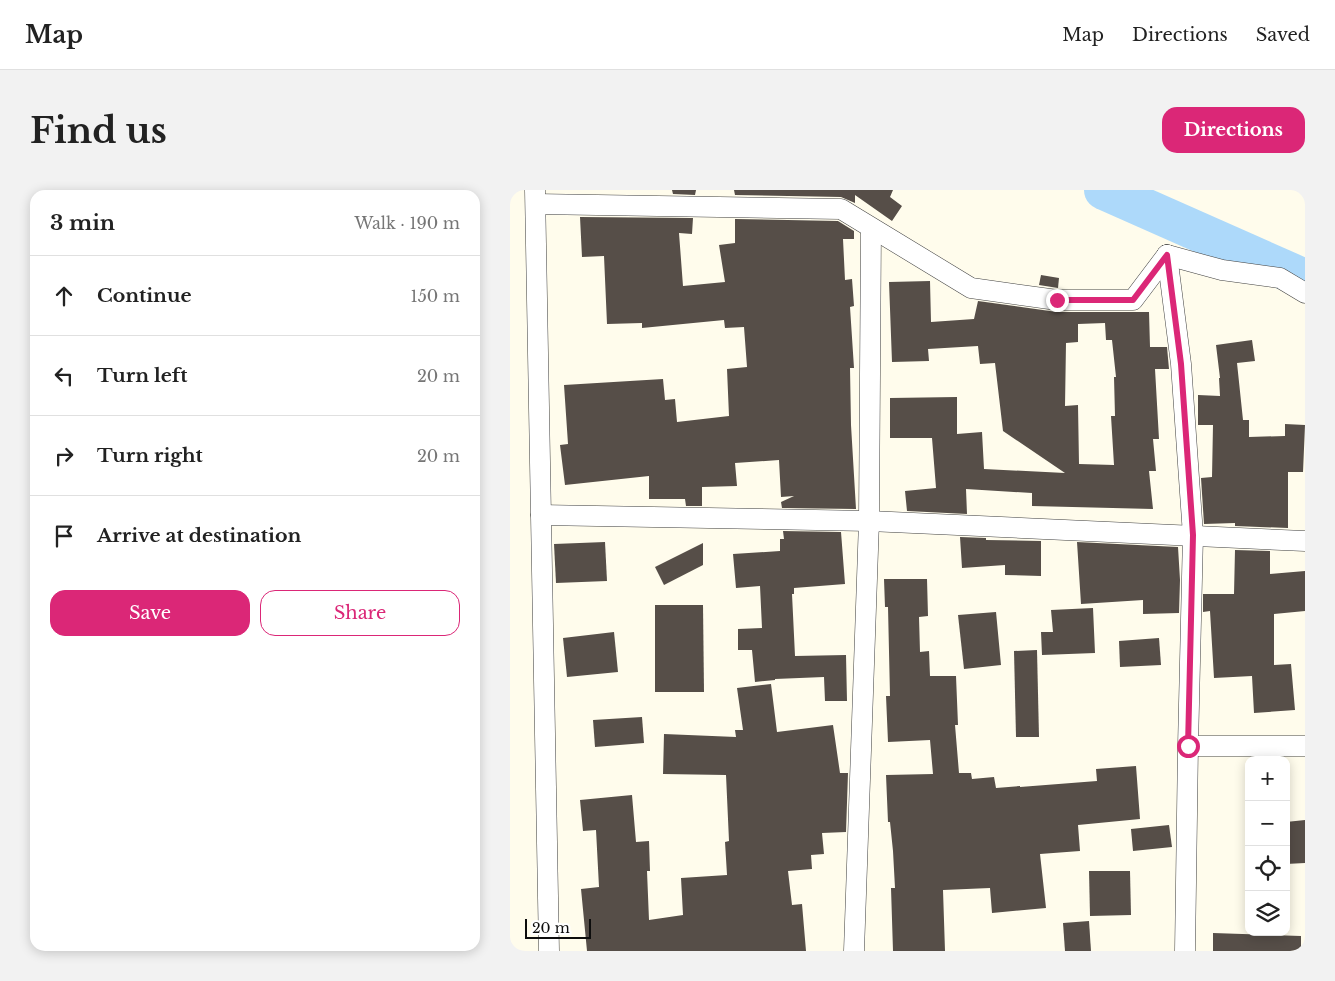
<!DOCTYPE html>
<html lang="en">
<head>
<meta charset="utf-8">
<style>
  body { margin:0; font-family:"Libre Baskerville",serif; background:#f2f2f2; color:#222 }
  .controls { position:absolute; right:15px; bottom:15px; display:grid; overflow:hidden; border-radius:10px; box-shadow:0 2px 12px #0003 }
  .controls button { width:45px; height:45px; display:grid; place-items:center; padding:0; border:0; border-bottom:1px solid #e0e0e0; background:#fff; color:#222; font:25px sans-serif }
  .scale { position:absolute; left:15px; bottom:12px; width:66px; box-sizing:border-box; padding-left:5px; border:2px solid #0d0d0d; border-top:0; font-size:14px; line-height:18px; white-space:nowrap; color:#0d0d0d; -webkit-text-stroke:4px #fff; paint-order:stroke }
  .stop { position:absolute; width:15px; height:15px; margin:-11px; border:4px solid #db2777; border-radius:50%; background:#fff }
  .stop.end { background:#db2777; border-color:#fff; box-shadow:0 1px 5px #0008 }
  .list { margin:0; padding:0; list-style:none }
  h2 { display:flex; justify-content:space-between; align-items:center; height:65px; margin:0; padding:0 20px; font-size:21px }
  h2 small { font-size:16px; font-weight:400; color:#767676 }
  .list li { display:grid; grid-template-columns:32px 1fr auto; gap:15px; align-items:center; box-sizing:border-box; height:80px; padding:0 20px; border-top:1px solid #e0e0e0 }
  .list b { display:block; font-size:19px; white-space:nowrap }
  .list em { font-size:16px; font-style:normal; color:#767676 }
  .actions { display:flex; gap:10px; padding:15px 20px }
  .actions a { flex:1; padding:11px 0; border:1px solid #db2777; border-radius:15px; text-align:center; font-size:18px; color:#db2777 }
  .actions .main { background:#db2777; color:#fff }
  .icon { flex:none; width:28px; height:28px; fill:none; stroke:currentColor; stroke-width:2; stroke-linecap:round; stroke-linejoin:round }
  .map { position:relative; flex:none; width:795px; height:761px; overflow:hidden; border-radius:15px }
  header { display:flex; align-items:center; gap:30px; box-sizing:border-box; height:70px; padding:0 25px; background:#fff; border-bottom:1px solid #e0e0e0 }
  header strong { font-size:24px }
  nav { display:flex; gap:28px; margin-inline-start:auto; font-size:18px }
  .intro { display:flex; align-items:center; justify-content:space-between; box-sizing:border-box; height:120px; padding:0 30px }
  h1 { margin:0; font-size:35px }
  .button { padding:12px 22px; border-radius:15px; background:#db2777; color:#fff; font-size:18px; font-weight:700 }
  main { display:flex; gap:30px; padding:0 30px }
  aside { flex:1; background:#fff; border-radius:15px; box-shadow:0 2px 12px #0003 }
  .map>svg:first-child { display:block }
</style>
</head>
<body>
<header>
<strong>Map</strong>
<nav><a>Map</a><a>Directions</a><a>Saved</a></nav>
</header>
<div class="intro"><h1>Find us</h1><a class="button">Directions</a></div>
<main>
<aside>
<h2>3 min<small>Walk · 190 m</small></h2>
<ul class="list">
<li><svg class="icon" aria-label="ahead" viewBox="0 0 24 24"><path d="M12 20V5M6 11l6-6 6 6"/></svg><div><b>Continue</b></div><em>150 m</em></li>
<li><svg class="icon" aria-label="left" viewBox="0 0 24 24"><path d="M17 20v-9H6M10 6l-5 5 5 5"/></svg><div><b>Turn left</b></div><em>20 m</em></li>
<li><svg class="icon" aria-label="right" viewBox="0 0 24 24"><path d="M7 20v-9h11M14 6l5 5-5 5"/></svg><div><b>Turn right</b></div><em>20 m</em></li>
<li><svg class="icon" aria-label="arrive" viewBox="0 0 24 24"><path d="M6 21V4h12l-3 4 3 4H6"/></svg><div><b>Arrive at destination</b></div></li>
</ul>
<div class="actions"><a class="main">Save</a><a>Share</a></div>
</aside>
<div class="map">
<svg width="795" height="761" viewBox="0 0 795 761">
  <rect width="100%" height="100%" fill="#fffcec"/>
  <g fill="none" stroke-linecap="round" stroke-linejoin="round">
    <!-- river -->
    <polyline stroke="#add9fa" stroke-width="40" points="594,0 795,89"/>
  </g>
  <!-- building -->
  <g fill="#564e48" fill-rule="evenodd">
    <polygon points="162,0 186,0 185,5 163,4"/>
    <polygon points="224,0 383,0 380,7 392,16 382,31 345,5 345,13 331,7 225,5"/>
    <polygon points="70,27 183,28 182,44 169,43 173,96 215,92 209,55 225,53 225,29 328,31 344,41 344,49 333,49 335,90 342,89 344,116 340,117 344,178 340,178 341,235 346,319 272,318 271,312 284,306 271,307 269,270 225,273 227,296 192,297 192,316 176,316 175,309 139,309 139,286 55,295 50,255 58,254 54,195 153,189 155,210 165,209 167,232 219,226 217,179 237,177 234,137 215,138 214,130 132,138 132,133 97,134 94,66 72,67"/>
    <polygon points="531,85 549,88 548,98 529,95"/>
    <path d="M420,91L421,132L464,129L468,111L547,122H639L640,157H657L659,179H645L649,249H643L646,281H639L643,319L522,316V303L456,299L457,324L397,321L395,301L426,298L422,248H380V208L447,207V244L472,242L474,279L555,283L493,241L485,173L470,174L468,156L418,159L419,171L382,172L379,92ZM595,133L596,150H602L606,187H604L605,226H601L604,275L569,274L568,215L555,216L556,153L568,152V134Z"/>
    <polygon points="742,150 745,171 727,173 733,230 739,230 739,247 775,246 775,234 795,235 793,282 778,282 778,338 725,336 725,333 694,334 691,288 702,287 703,235 688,235 688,205 710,206 709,188 710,188 706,155"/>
    <polygon points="273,341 331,342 335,394 284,398 284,404 282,404 285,466 336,465 337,511 315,511 314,487 265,489 265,490 245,492 242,460 228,460 228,439 252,438 250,396 226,398 223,364 270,361 270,349 274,349"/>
    <polygon points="450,347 476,348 476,350 531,351 531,386 495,385 495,375 452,378"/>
    <polygon points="95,352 97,391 46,393 44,354"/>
    <polygon points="567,352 668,357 670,390 669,423 633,424 633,410 571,414"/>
    <polygon points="193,353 193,375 154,395 145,377"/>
    <polygon points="725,360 760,361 760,384 795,381 795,421 764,424 764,475 781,474 785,520 744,523 742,486 704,488 700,421 693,422 693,404 724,404"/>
    <polygon points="374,389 417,389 418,426 409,427 410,462 419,461 420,486 446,486 448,535 445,535 449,583 461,583 462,589 484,587 486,598 510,596 510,597 587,591 586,579 626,576 630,629 568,635 570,661 530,664 536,718 482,723 480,698 433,700 435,761 383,761 381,698 385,698 383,661 380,632 378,632 376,585 423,584 420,550 378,552 376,506 380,506 378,417 375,417"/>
    <polygon points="145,415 193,415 194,502 145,502"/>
    <polygon points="583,418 585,463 532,465 531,442 543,442 541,420"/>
    <polygon points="486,422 491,475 454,479 448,425"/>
    <polygon points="104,442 108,482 57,487 53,448"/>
    <polygon points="649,448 651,475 610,477 609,451"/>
    <polygon points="527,460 529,547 506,547 504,461"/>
    <polygon points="261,494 267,542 323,535 330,583 338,583 336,642 312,643 314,664 301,665 302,679 278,681 282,715 292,714 296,761 77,761 71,699 89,697 86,640 73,641 70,610 122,605 126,652 139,651 140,681 137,681 139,730 173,725 171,688 217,685 215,652 219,651 216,585 153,584 154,544 226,547 225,540 233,540 227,498"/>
    <polygon points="132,527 134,553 85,557 83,530"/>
    <polygon points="795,630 795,673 776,674 776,632"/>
    <polygon points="659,635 662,657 623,661 621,639"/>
    <polygon points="579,681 620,681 621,725 580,726"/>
    <polygon points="579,731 581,761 555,761 553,733"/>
    <polygon points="703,743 791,746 791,761 703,761"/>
  </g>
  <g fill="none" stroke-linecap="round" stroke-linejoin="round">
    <defs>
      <g id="minor">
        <polyline points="25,0 39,761"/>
        <polyline points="26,14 331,19 461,98 547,110 623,110 657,65"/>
        <polyline points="657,65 671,174 683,345 678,556 675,761"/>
        <polyline points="657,65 712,80 770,88 795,103"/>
        <polyline points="31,325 359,331 795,351"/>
        <polyline points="678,556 795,556"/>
        <polyline points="344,761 359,331 361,38"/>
      </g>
    </defs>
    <!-- minor casing -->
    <use href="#minor" stroke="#404040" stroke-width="21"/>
    <!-- minor -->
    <use href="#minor" stroke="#fff" stroke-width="20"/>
  </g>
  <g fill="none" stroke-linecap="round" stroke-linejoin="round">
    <!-- route -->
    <polyline stroke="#db2777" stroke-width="6" points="547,110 623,110 657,65 671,174 683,345 678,556"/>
  </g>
</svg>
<div class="controls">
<button>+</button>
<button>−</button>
<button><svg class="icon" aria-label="locate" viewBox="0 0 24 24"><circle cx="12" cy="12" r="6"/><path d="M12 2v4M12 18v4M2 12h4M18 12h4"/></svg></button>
<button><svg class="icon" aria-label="layers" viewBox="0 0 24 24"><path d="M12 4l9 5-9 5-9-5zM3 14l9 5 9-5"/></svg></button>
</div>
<div class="scale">20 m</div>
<div class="stop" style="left:678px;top:556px"></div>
<div class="stop end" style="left:547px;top:110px"></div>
</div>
</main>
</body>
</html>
